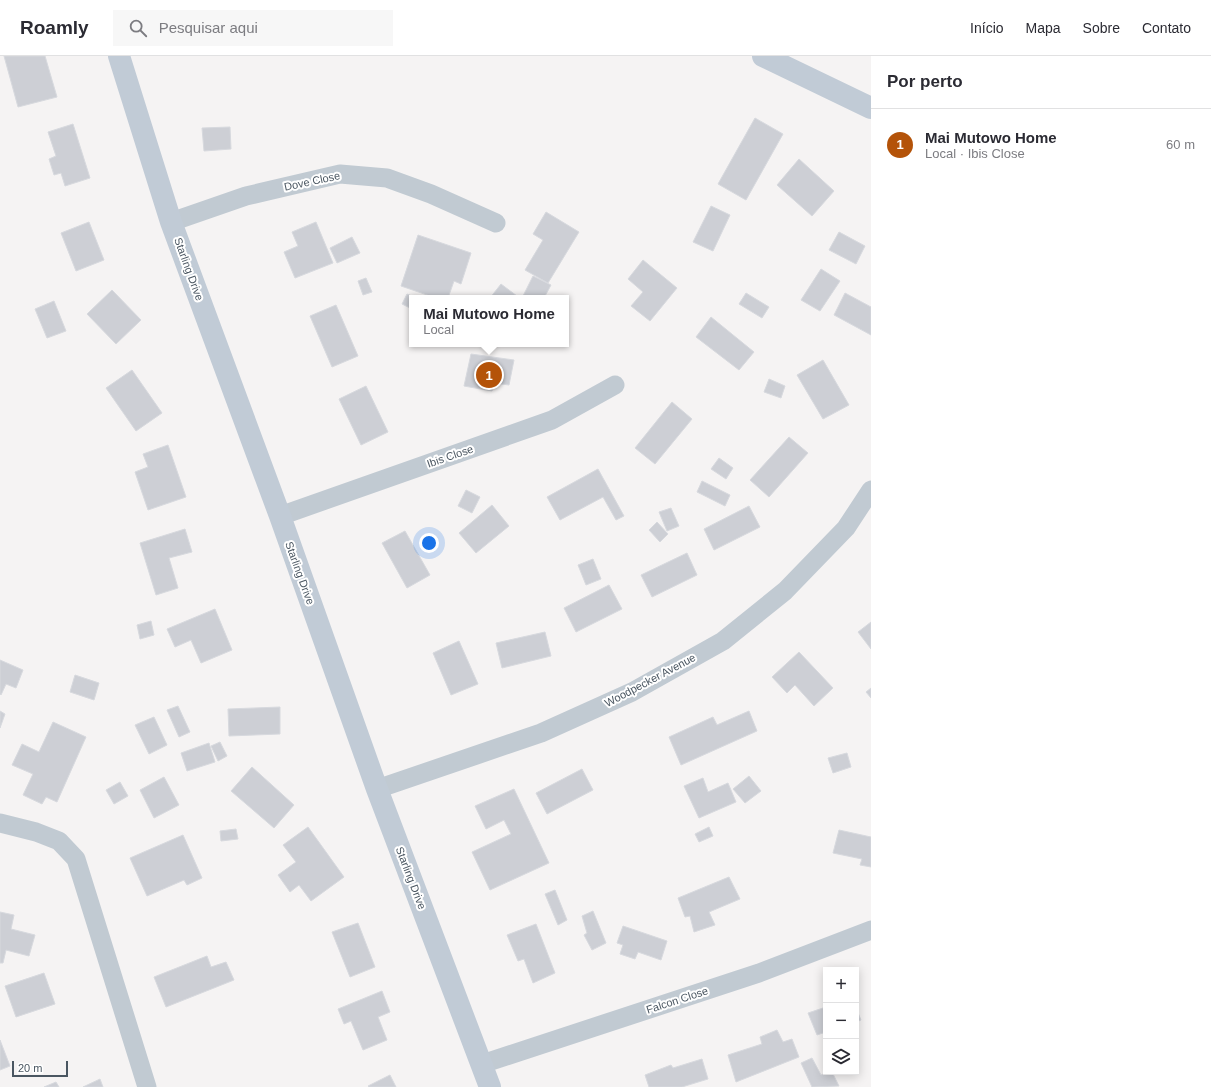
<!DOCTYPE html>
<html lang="pt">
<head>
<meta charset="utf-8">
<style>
  body { margin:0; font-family:Helvetica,sans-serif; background:#f7f7f7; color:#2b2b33 }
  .controls { position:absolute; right:12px; bottom:12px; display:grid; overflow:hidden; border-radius:0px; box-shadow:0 2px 10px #0003 }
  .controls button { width:36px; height:36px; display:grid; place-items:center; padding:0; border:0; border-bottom:1px solid #e1e1e2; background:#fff; color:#2b2b33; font:20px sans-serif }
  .scale { position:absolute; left:12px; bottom:10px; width:56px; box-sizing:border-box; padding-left:4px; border:2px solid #4a5661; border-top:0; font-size:11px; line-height:14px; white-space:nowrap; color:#4a5661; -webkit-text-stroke:3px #fff; paint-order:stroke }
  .you { position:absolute; left:429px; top:487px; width:14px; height:14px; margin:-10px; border:3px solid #fff; border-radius:50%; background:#1a73e8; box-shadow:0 0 0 6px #1a73e833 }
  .badge { display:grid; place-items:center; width:26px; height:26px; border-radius:50%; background:#b45309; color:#fff; font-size:13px; font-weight:700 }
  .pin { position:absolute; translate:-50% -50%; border:2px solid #fff; box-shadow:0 1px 4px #0006 }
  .popup { position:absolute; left:409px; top:239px; width:160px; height:52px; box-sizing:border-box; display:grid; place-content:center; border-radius:0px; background:#fff; filter:drop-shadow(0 1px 3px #0005); font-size:13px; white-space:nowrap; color:#7c7c81 }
  .popup b { font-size:15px; color:#2b2b33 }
  .popup::after { content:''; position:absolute; left:50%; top:100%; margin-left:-8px; border:8px solid transparent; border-top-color:#fff }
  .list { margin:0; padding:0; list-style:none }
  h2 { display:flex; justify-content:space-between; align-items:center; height:52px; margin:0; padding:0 16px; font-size:17px }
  h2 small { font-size:13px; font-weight:400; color:#7c7c81 }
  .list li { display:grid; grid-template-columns:26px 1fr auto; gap:12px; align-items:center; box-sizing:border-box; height:72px; padding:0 16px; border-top:1px solid #e1e1e2 }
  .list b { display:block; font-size:15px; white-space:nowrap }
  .list p { margin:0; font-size:13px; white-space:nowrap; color:#7c7c81 }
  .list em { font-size:13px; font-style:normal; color:#7c7c81 }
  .icon { flex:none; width:22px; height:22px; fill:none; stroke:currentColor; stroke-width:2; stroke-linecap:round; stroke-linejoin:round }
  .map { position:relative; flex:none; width:871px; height:1031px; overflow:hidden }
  header { display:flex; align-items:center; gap:24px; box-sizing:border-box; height:56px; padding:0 20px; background:#fff; border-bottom:1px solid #e1e1e2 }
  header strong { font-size:19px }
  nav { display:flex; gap:22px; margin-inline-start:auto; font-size:14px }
  .search { width:280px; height:36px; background:#f7f7f7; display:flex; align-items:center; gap:10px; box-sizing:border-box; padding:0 14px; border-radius:0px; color:#7c7c81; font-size:15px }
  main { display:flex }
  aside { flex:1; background:#fff }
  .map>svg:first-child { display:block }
</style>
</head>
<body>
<header>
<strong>Roamly</strong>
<div class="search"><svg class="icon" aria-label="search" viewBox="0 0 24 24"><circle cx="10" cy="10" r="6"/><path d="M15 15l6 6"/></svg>Pesquisar aqui</div>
<nav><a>Início</a><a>Mapa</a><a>Sobre</a><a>Contato</a></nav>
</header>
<main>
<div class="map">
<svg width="871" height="1031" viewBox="0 0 871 1031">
  <rect width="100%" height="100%" fill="#f5f3f3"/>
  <!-- building -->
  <g fill="#cdcfd5" stroke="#d7d9de">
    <polygon points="4,0 45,0 57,41 18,51"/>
    <polygon points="755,62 783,78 746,144 718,128"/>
    <polygon points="73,68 90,122 65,130 61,117 54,119 49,103 56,100 48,76"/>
    <polygon points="230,71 231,93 204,95 202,72"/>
    <polygon points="799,103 834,135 812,160 777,129"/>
    <polygon points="711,150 730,159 713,195 693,186"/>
    <polygon points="546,156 579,176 548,227 525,214 543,184 533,178"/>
    <polygon points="89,166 104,204 76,215 61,177"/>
    <polygon points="316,166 333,207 295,222 284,196 298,190 292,176"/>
    <polygon points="839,176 865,190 856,208 829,194"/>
    <polygon points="418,179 471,197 461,228 454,225 448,242 436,242 401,230"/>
    <polygon points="352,181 360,197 337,207 330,192"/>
    <polygon points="643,204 677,232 650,265 631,250 643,236 628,223"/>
    <polygon points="821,213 840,225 820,255 801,244"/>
    <polygon points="533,220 551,229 544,242 522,242"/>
    <polygon points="366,222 372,236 363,239 358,225"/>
    <polygon points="501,228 517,240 516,242 490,242"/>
    <polygon points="112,234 141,264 116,288 87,258"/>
    <polygon points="746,237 769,251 762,262 739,248"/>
    <polygon points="845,237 871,251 871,279 834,259"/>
    <polygon points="407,238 417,242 412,242 412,253 402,248"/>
    <polygon points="54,245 66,275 47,282 35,253"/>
    <polygon points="336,249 358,300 332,311 310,260"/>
    <polygon points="711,261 754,296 739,314 696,281"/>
    <polygon points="471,298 514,304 509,329 494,327 492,335 464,330"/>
    <polygon points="823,304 849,349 823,363 797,319"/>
    <polygon points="132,314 162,357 136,375 106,332"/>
    <polygon points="769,323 785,330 781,342 764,336"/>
    <polygon points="366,330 388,376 361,389 339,343"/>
    <polygon points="672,346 692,363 655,408 635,392"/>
    <polygon points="789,381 808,397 769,441 750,424"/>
    <polygon points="168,389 186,441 148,454 135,416 148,411 143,398"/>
    <polygon points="719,402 733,412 726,423 711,413"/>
    <polygon points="598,413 624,460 616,464 603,441 560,464 547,441"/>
    <polygon points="702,425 730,439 725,450 697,436"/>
    <polygon points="466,434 480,441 472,457 458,450"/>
    <polygon points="492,449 509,470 476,497 459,477"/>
    <polygon points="749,450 760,471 714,494 704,473"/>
    <polygon points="671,452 679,470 667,475 659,456"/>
    <polygon points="657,466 668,478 660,486 649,474"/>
    <polygon points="185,473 192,496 169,502 178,532 156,539 140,487"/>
    <polygon points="405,475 430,519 407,532 382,487"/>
    <polygon points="687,497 697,519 652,541 641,519"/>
    <polygon points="593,503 601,523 586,529 578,509"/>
    <polygon points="609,529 622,553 576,576 564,552"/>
    <polygon points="215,553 232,594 201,607 191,584 175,591 167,573"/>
    <polygon points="151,565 154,579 140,583 137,569"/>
    <polygon points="871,566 871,593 858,576"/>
    <polygon points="545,576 551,600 502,612 496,587"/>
    <polygon points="459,585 478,628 451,639 433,597"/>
    <polygon points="799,596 833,632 814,650 795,629 787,637 772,621"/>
    <polygon points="0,604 23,614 16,632 6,628 1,639 0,638"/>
    <polygon points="75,619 99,627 94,644 70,636"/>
    <polygon points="871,632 871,642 866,636"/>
    <polygon points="178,650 190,676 179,681 167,654"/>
    <polygon points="280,651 280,678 229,680 228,653"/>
    <polygon points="0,655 5,658 0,672"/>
    <polygon points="749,655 757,675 681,709 669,681 713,661 717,669"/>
    <polygon points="154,661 167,689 149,698 135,669"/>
    <polygon points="53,666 86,681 57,746 46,741 42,748 23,739 33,718 12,709 22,688 39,696"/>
    <polygon points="220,686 227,700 218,705 211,690"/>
    <polygon points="209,687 215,706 187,715 181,697"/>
    <polygon points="847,697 851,711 833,717 828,702"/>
    <polygon points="252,711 294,749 274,772 231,735"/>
    <polygon points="582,713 593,734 547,758 536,737"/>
    <polygon points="749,720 761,735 745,747 733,733"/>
    <polygon points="164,721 179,749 154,762 140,734"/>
    <polygon points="703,722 708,736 728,727 736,746 699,762 684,730"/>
    <polygon points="120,726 128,740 114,748 106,734"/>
    <polygon points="514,733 549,807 490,834 472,796 511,778 504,764 486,773 475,750"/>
    <polygon points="308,771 344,821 311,845 299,829 290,836 278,819 296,806 283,789"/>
    <polygon points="709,771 713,780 699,786 695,778"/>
    <polygon points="236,773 238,783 221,785 220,775"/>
    <polygon points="839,774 871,781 871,811 860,809 862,803 833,797"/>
    <polygon points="183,779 202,822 187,829 184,824 147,840 130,802"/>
    <polygon points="729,821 740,843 709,856 715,869 694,876 690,860 685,861 678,842"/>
    <polygon points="555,834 567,864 558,869 545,838"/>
    <polygon points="593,855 606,887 592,894 584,879 587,877 582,860"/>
    <polygon points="0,856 14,859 11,873 35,879 29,900 6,894 3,907 0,907"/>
    <polygon points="358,867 375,911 350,921 332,876"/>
    <polygon points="536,868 555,917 533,927 524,903 518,905 507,879"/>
    <polygon points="623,870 667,885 661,904 638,896 635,903 620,898 623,889 617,887"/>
    <polygon points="207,900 211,911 226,906 234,924 166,951 154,921"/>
    <polygon points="44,917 55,948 16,961 5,930"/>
    <polygon points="382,935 390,956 378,961 387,984 363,994 351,965 344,968 338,953"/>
    <polygon points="826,951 826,976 817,979 808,957"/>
    <polygon points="856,952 861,964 856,966"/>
    <polygon points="777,974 783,986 792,983 799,1001 736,1026 728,999 762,988 760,981"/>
    <polygon points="0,984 10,1010 0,1014"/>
    <polygon points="812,1002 821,1019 827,1016 832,1016 839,1030 812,1031 801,1007"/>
    <polygon points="702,1003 708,1023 682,1031 649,1031 645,1019 671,1009 673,1012"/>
    <polygon points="390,1019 396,1031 369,1031 368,1030"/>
    <polygon points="100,1023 103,1031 83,1031"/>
    <polygon points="56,1026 59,1031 44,1031"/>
  </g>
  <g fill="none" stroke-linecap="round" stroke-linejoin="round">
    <!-- street -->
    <g stroke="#c1cad2" stroke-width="19">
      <polyline points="171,166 246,140 340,118 387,122 431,138 496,167"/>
      <polyline points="280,460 552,364 615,329"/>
      <polyline points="377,733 541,677 632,636 723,585 785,535 846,472 871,434"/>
      <polyline points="0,767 36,776 59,785 76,803 147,1031"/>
      <polyline points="482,1008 759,917 871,874"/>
    </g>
    <!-- secondary -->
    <g stroke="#c1cbd6" stroke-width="22">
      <polyline points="119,0 171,166 280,460 377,733 490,1031"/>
      <polyline points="763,0 871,52"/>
    </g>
  </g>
  <g text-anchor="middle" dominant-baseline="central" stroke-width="4" stroke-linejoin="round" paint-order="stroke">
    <!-- street labels -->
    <g font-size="11" fill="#4a5661" stroke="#fff">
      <text transform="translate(312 125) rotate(-12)">Dove Close</text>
      <text transform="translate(189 213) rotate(70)">Starling Drive</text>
      <text transform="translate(450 400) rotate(-19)">Ibis Close</text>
      <text transform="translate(300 517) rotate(70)">Starling Drive</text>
      <text transform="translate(650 624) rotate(-28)">Woodpecker Avenue</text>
      <text transform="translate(411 822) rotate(69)">Starling Drive</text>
      <text transform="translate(677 944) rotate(-18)">Falcon Close</text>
    </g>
  </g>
</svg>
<div class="controls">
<button>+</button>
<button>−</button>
<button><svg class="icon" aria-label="layers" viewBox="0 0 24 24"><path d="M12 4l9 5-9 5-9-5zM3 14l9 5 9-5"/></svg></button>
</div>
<div class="scale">20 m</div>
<div class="you"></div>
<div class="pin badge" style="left:489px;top:319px">1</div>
<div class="popup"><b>Mai Mutowo Home</b>Local</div>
</div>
<aside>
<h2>Por perto<small></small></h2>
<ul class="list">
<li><span class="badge">1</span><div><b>Mai Mutowo Home</b><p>Local · Ibis Close</p></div><em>60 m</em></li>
</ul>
</aside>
</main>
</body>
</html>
